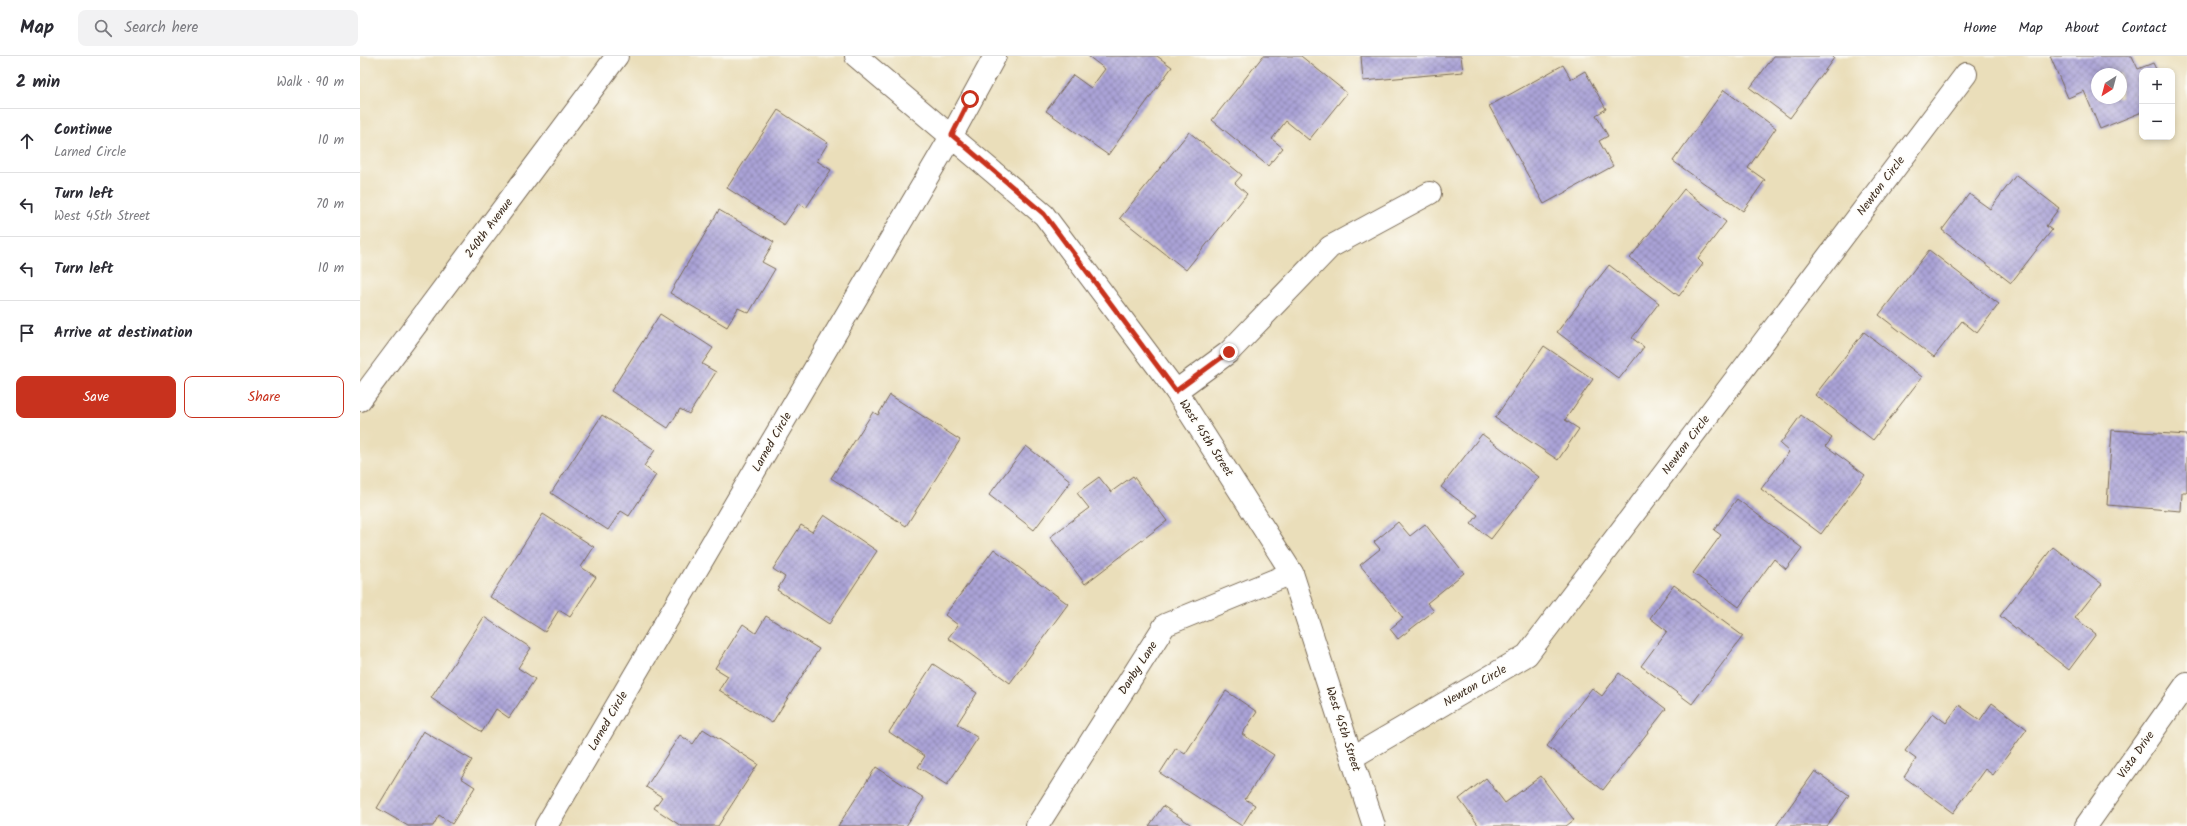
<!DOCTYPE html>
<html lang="en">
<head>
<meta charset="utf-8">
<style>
  body { margin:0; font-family:Kalam,sans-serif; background:#f2f2f3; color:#2b2b33 }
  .controls { position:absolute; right:12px; top:12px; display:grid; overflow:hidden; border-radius:8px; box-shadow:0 2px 6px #0003 }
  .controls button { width:36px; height:36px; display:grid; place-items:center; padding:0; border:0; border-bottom:1px solid #e1e1e2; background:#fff; color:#2b2b33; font:20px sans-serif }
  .compass { position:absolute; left:1731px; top:12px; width:36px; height:36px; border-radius:50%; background:#fff; box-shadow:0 2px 6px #0003; rotate:216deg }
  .stop { position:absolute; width:12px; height:12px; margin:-9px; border:3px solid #c8321e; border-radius:50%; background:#fff }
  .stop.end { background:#c8321e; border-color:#fff; box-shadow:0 1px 4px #0008 }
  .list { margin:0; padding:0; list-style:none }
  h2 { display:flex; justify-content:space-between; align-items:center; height:52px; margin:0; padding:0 16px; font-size:17px }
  h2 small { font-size:13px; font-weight:400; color:#7c7c81 }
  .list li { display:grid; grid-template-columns:26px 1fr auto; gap:12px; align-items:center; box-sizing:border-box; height:64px; padding:0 16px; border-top:1px solid #e1e1e2 }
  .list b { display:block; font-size:15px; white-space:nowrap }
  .list p { margin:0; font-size:13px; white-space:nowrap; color:#7c7c81 }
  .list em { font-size:13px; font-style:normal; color:#7c7c81 }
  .actions { display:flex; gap:8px; padding:12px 16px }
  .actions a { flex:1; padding:9px 0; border:1px solid #c8321e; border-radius:8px; text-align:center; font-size:14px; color:#c8321e }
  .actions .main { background:#c8321e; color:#fff }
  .icon { flex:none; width:22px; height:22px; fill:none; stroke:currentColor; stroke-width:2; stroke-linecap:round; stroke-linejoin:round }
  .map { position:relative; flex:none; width:1827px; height:770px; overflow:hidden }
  header { display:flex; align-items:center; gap:24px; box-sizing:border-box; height:56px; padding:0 20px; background:#fff; border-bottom:1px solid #e1e1e2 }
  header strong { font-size:19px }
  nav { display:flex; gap:22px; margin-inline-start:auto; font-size:14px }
  .search { width:280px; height:36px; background:#f2f2f3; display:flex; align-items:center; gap:10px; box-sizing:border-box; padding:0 14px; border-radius:8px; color:#7c7c81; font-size:15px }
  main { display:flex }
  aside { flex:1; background:#fff }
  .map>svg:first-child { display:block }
</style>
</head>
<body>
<header>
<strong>Map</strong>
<div class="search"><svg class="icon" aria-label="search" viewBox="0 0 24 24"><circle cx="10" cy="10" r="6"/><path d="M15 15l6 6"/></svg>Search here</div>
<nav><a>Home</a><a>Map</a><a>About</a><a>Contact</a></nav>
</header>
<main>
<aside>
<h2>2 min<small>Walk · 90 m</small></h2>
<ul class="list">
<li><svg class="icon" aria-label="ahead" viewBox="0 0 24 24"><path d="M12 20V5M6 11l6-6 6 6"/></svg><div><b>Continue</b><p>Larned Circle</p></div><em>10 m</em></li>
<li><svg class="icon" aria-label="left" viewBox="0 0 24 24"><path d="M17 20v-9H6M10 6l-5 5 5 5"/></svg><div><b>Turn left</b><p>West 45th Street</p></div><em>70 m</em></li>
<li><svg class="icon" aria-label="left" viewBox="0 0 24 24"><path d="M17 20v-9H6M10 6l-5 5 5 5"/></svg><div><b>Turn left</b></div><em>10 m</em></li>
<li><svg class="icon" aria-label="arrive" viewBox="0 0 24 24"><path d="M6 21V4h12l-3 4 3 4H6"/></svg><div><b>Arrive at destination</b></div></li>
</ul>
<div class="actions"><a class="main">Save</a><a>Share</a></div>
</aside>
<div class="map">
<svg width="1827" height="770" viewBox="0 0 1827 770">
  <defs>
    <pattern id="building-cross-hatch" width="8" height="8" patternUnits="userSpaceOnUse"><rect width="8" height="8" fill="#aaa3d7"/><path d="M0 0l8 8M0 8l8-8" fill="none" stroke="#8c85ae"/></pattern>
  </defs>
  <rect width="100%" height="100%" fill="#fdfcf7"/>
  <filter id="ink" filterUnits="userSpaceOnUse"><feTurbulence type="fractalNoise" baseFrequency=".025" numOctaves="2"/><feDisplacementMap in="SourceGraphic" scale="8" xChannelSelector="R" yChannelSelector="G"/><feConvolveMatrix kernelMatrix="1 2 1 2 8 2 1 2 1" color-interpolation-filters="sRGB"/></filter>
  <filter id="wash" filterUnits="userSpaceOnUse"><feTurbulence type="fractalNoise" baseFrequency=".012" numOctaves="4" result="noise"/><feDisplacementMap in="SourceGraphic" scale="16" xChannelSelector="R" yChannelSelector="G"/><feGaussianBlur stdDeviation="0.9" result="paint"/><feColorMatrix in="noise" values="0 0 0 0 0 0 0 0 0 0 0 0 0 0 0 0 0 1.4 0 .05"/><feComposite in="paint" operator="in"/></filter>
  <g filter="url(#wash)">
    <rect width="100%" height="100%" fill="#eadeba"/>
    <g id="blocks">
      <!-- building -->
      <g fill="url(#building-cross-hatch)" fill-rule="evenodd">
        <polygon points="728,0 797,0 812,11 748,99 686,55 713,19 731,32 745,13"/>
        <polygon points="903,0 941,0 987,37 949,84 926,65 912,83 923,92 908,110 852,64"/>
        <polygon points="1001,0 1101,0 1103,16 1003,25"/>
        <polygon points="1414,0 1472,0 1474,2 1430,62 1390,32"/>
        <path d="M1690,0H1772L1778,13L1793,7L1797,15H1782V56L1740,73L1724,35L1708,42ZM1737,18H1761V42H1737Z"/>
        <polygon points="1203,9 1211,23 1225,15 1246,53 1236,59 1248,80 1239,85 1253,110 1184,148 1129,50"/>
        <polygon points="1364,34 1416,72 1388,112 1405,124 1383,155 1313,105"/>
        <polygon points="418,54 468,87 457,105 471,114 446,152 439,147 424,169 367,132"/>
        <polygon points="829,76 882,119 875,127 887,138 826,214 760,162"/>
        <polygon points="1656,119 1699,152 1686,170 1692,174 1651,227 1582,174 1609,138 1630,153"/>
        <polygon points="1324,133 1366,166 1338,203 1343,208 1319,240 1270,202"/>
        <polygon points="359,154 414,186 402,206 415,213 389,257 378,252 367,271 310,237"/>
        <polygon points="1569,194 1639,248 1617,277 1602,265 1574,301 1519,259"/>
        <polygon points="1249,209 1299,247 1272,282 1284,291 1259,323 1197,276"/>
        <polygon points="300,258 353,292 342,308 356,316 329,358 320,353 308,372 251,335"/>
        <polygon points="1504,276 1562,321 1513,384 1455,339"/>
        <polygon points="1184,290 1233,323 1205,364 1219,373 1198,404 1135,362"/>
        <polygon points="530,339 600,384 546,470 471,422 513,356 518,359"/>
        <polygon points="242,359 295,394 284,410 296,419 269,460 261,455 248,474 191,437"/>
        <polygon points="1441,359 1472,382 1466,390 1505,419 1461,478 1401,433 1429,396 1420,388"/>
        <polygon points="1752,374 1827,379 1827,437 1822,437 1821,455 1747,449"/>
        <polygon points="1122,378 1179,421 1131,483 1111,468 1118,459 1081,431"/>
        <polygon points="666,390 711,425 674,474 629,439"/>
        <polygon points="773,420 807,465 725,528 690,481 729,452 717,437 739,421 751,436"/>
        <polygon points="1377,443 1442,492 1426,513 1414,503 1379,551 1333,517 1361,479 1354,474"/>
        <polygon points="183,458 234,491 221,511 236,521 210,561 199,554 185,576 130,541"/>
        <polygon points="464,459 517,495 469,568 417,534 425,521 413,513 441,469 452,476"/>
        <polygon points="1038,466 1050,480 1065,468 1104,517 1067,547 1074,555 1038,583 1030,573 1043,562 1000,509 1020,493 1014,486"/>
        <polygon points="1693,491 1742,528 1715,562 1736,578 1709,614 1640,560"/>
        <polygon points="634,493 708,548 650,627 588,582 598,569 585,559"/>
        <polygon points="1314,529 1383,580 1332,648 1281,610 1307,575 1290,562"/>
        <polygon points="406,560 459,593 412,667 359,634 368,620 355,612 383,568 396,577"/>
        <polygon points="124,561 171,592 158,612 175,623 149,662 136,653 122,676 71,642"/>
        <polygon points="573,608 617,637 597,668 618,682 587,729 558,711 565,700 529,676"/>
        <polygon points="1259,617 1306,653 1243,734 1187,690 1232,632 1242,640"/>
        <polygon points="866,635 897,656 882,678 914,699 885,743 895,749 882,770 800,717 816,692 825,698"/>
        <polygon points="1632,647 1667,673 1633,719 1625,713 1593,757 1544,721 1556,703 1545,695 1573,657 1586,667 1599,649 1620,664"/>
        <polygon points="343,673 398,708 358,770 321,770 294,752 302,741 286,731 320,679 333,688"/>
        <polygon points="63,675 112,704 101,722 115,731 92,768 79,759 73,770 48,770 17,752"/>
        <polygon points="516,711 564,742 546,770 478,770"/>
        <polygon points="1455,715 1489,739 1467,770 1416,770"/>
        <polygon points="1181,720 1214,764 1206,770 1119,770 1099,743 1126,722 1145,747"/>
        <polygon points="803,750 833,770 789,770"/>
      </g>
    </g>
  </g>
  <g filter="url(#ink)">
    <use href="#blocks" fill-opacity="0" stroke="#786955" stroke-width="1"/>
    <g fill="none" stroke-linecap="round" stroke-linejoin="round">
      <defs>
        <g id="street">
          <polyline points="496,0 684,159 816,335 932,517 1014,770"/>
          <polyline points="816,335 869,296 970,191 1070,137"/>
          <polyline points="0,344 257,0"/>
          <polyline points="993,701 1167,599 1606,18"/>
          <polyline points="186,770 592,79 635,0"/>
          <polyline points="677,770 805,569 932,517"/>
          <polyline points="1726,770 1827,627"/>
        </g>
      </defs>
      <!-- street casing -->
      <use href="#street" stroke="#786955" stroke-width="24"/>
      <!-- street -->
      <use href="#street" stroke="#fff" stroke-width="22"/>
    </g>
  </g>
  <g fill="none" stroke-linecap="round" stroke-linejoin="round" filter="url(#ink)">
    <!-- route -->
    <polyline stroke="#c8321e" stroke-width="5" points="610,43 592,79 684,158 816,335 869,296"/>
  </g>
  <g text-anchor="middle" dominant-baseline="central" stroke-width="3" stroke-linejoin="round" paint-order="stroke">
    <!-- street labels -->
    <g font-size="12" fill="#3b2a1e" stroke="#fdfcf7">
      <text transform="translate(1521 130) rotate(-53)">Newton Circle</text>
      <text transform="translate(129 172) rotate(-53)">240th Avenue</text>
      <text transform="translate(846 382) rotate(57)">West 45th Street</text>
      <text transform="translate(412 386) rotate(-60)">Larned Circle</text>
      <text transform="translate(1326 389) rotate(-53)">Newton Circle</text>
      <text transform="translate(778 612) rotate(-57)">Danby Lane</text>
      <text transform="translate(1115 630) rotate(-30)">Newton Circle</text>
      <text transform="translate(248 665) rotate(-60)">Larned Circle</text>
      <text transform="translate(983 673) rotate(72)">West 45th Street</text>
      <text transform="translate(1776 699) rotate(-55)">Vista Drive</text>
    </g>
  </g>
</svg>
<div class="controls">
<button>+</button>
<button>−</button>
</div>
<svg class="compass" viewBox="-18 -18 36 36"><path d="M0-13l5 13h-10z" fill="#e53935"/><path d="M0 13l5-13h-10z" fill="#7c7c81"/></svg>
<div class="stop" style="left:610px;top:43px"></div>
<div class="stop end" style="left:869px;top:296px"></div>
</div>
</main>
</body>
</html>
